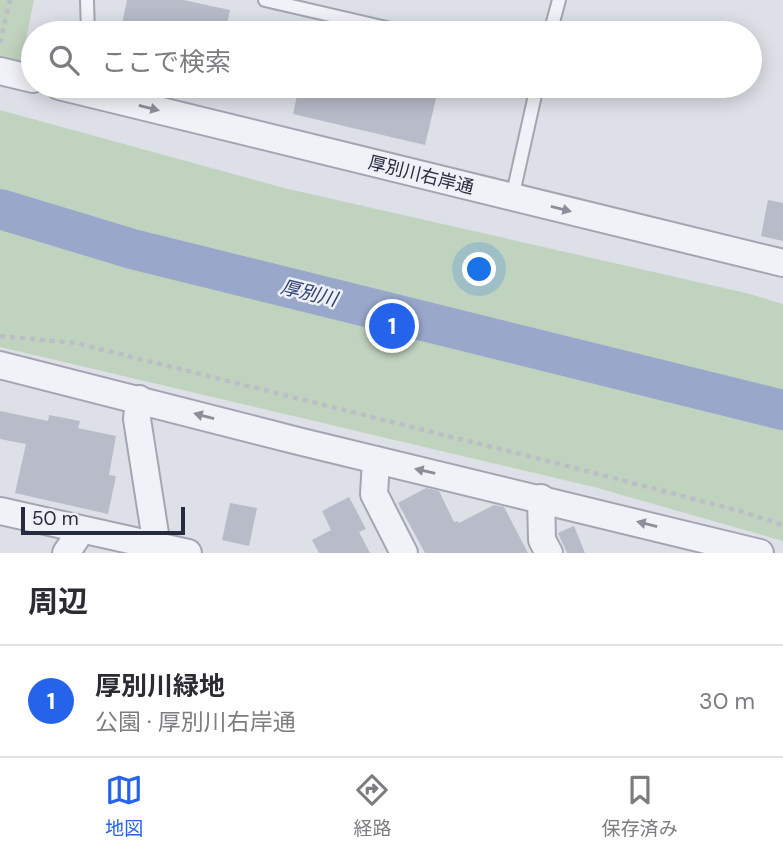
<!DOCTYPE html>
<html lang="ja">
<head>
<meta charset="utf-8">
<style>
  body { margin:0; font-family:"DM Sans","Noto Sans JP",sans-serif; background:#f2f2f3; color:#2b2b33 }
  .scale { position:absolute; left:21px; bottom:18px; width:164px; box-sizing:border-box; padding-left:7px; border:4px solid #272b40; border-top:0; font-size:19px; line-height:24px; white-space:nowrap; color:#272b40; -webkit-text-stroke:5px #eef0f6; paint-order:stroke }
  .you { position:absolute; left:480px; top:270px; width:24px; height:24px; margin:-18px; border:5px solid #fff; border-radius:50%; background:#1a73e8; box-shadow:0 0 0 10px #1a73e833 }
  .badge { display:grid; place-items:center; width:46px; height:46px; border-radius:50%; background:#2563eb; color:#fff; font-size:23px; font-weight:700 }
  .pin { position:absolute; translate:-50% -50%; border:4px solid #fff; box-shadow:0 2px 7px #0006 }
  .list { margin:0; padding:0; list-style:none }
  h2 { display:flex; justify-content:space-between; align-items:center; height:91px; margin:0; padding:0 28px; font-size:30px }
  h2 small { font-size:23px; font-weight:400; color:#7c7c81 }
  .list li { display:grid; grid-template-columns:46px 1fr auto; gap:21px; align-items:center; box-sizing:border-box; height:112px; padding:0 28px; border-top:2px solid #e1e1e2 }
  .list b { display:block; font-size:26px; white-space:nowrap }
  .list p { margin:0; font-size:23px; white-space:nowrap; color:#7c7c81 }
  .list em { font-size:23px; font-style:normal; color:#7c7c81 }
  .icon { flex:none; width:38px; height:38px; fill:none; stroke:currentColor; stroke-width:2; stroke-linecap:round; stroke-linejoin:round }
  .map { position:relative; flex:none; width:783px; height:553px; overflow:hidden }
  .search { position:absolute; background:#fff; box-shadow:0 4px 18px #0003; left:21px; right:21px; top:21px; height:77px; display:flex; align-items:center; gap:18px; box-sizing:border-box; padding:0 24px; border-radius:38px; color:#7c7c81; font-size:26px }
  .sheet { height:203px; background:#fff }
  nav { display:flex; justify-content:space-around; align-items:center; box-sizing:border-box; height:98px; border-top:2px solid #e1e1e2; background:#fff; font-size:19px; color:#7c7c81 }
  nav a { display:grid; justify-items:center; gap:4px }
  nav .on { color:#2563eb }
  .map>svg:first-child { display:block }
</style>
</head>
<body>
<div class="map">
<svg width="783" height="553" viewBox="0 0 783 553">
  <rect width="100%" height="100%" fill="#dee0e8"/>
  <!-- green -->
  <g fill="#c0d3bf">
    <polygon points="0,0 34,0 20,70 0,65"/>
    <polygon points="0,110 284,188 746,293 783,304 783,541 594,487 0,347"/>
  </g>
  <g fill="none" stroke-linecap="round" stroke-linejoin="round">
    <!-- river -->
    <polyline stroke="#98a7ca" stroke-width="40" points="0,209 132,249 783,410"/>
  </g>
  <!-- building -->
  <g fill="#b8bbc8">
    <polygon points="127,0 183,0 230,10 225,33 120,33"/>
    <polygon points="299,86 439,86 425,145 293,114"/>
    <polygon points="768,200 783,203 783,241 761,236"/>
    <polygon points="0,411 48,421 49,415 80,421 78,428 116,436 109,475 116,476 108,514 15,493 26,444 0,439"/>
    <polygon points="426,488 439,491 454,522 457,521 459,523 494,505 504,507 528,553 425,553 398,503"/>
    <polygon points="349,497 366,529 359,532 370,553 319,553 312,540 331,530 322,511"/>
    <polygon points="230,503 257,508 249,546 222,540"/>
    <polygon points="574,526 585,553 567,553 558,533"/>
  </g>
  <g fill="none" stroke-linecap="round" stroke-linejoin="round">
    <defs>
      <g id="service">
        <polyline points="87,0 88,33"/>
        <polyline points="265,0 408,33"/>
        <polyline points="550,33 559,0"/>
        <polyline points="512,198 537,86"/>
      </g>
      <g id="minor">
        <polyline points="0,71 33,79"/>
        <polyline points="59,86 783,263"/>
        <polyline points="0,365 298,441 760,553"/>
        <polyline points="139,399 137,419 158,553"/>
        <polyline points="376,460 374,494 404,553"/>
        <polyline points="541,498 542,540 549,553"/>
        <polyline points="0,511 188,553"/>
        <polyline points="66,553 81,531"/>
      </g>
    </defs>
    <!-- service casing -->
    <use href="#service" stroke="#a3a6b2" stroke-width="16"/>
    <!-- minor casing -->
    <use href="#minor" stroke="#a3a6b2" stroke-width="30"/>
    <!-- path -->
    <g stroke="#bcbec7" stroke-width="4.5" stroke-dasharray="5 5" stroke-linecap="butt">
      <polyline points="0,43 10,0"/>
      <polyline points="0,336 76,343 548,461 740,511 783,525"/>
    </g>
    <!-- service -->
    <use href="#service" stroke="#f1f2f7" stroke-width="12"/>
    <!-- minor -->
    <use href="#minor" stroke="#f1f2f7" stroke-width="26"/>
  </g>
  <!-- one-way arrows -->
  <defs><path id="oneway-solid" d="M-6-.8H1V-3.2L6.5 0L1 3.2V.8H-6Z" transform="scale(1.75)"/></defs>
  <g fill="#8c8e9c">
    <use href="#oneway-solid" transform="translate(149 108) rotate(14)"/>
    <use href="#oneway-solid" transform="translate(561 209) rotate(14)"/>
    <use href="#oneway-solid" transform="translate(204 416) rotate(-165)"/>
    <use href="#oneway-solid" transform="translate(425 471) rotate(-167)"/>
    <use href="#oneway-solid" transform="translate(647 524) rotate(-166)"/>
  </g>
  <g text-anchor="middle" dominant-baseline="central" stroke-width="5" stroke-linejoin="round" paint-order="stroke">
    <!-- street labels -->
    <g font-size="18" fill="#272b40" stroke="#eef0f6">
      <text transform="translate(421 175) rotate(14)">厚別川右岸通</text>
    </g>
    <!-- water labels -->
    <g font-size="19" font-style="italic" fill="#2f4275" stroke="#eef0f6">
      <text transform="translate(309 293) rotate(14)">厚別川</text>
    </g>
  </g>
</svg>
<div class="scale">50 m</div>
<div class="you"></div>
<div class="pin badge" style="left:392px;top:326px">1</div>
<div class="search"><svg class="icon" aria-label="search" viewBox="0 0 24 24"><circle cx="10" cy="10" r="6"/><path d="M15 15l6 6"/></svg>ここで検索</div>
</div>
<section class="sheet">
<h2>周辺<small></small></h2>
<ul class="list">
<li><span class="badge">1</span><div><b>厚別川緑地</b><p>公園 · 厚別川右岸通</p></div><em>30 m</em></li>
</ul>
</section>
<nav>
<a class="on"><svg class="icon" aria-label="map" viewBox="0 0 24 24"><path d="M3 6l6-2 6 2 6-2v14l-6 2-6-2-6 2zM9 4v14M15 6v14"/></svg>地図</a>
<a><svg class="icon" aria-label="directions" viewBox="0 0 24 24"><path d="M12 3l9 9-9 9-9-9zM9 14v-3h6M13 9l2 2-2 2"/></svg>経路</a>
<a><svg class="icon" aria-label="saved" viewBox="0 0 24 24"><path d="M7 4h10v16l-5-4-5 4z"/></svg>保存済み</a>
</nav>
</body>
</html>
